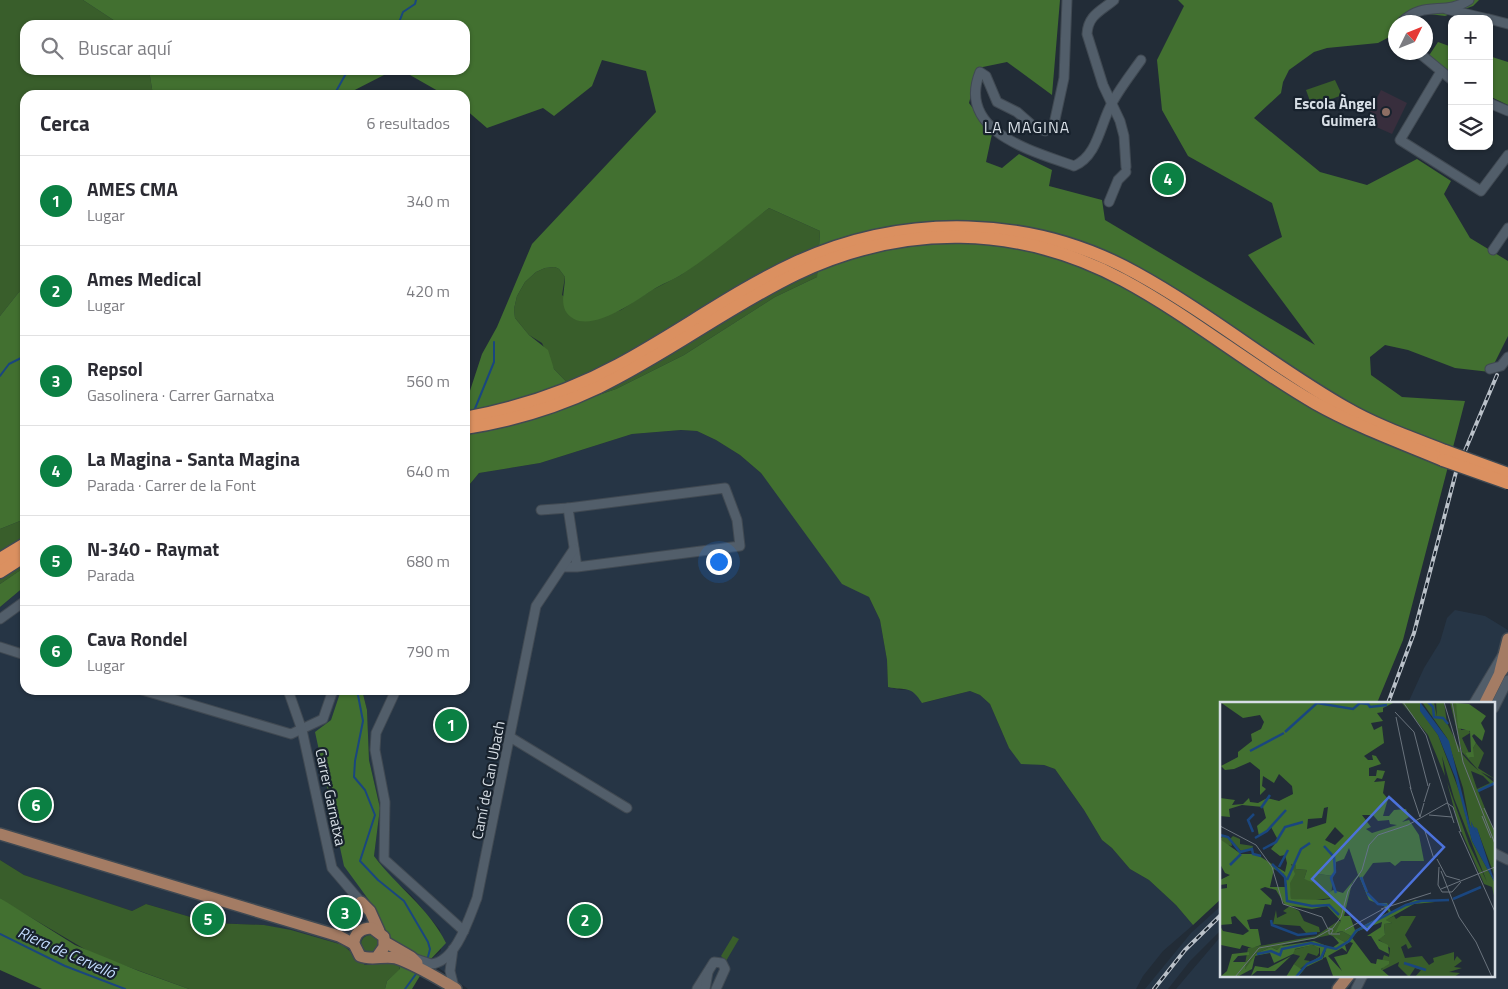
<!DOCTYPE html>
<html lang="es">
<head>
<meta charset="utf-8">
<style>
  body { margin:0; font-family:"Titillium Web",sans-serif; background:#f7f7f7; color:#2b2b33 }
  .controls { position:absolute; right:15px; top:15px; display:grid; overflow:hidden; border-radius:10px; box-shadow:0 1px 4px #0004 }
  .controls button { width:45px; height:45px; display:grid; place-items:center; padding:0; border:0; border-bottom:1px solid #e1e1e2; background:#fff; color:#2b2b33; font:25px sans-serif }
  .compass { position:absolute; left:1388px; top:15px; width:45px; height:45px; border-radius:50%; background:#fff; box-shadow:0 1px 4px #0004; rotate:47deg }
  .you { position:absolute; left:718px; top:561px; width:18px; height:18px; margin:-12px; border:4px solid #fff; border-radius:50%; background:#1a73e8; box-shadow:0 0 0 8px #1a73e833 }
  .badge { display:grid; place-items:center; width:32px; height:32px; border-radius:50%; background:#0b8043; color:#fff; font-size:16px; font-weight:700 }
  .pin { position:absolute; translate:-50% -50%; border:2px solid #fff; box-shadow:0 1px 5px #0006 }
  .list { margin:0; padding:0; list-style:none }
  h2 { display:flex; justify-content:space-between; align-items:center; height:65px; margin:0; padding:0 20px; font-size:21px }
  h2 small { font-size:16px; font-weight:400; color:#7c7c81 }
  .list li { display:grid; grid-template-columns:32px 1fr auto; gap:15px; align-items:center; box-sizing:border-box; height:90px; padding:0 20px; border-top:1px solid #e1e1e2 }
  .list b { display:block; font-size:19px; white-space:nowrap }
  .list p { margin:0; font-size:16px; white-space:nowrap; color:#7c7c81 }
  .list em { font-size:16px; font-style:normal; color:#7c7c81 }
  .icon { flex:none; width:28px; height:28px; fill:none; stroke:currentColor; stroke-width:2; stroke-linecap:round; stroke-linejoin:round }
  .map { position:relative; flex:none; width:1508px; height:989px; overflow:hidden }
  .search { position:absolute; background:#fff; box-shadow:0 1px 4px #0004; left:20px; top:20px; width:450px; height:55px; display:flex; align-items:center; gap:12px; box-sizing:border-box; padding:0 18px; border-radius:15px; color:#7c7c81; font-size:19px }
  .panel { position:absolute; background:#fff; box-shadow:0 1px 4px #0004; left:20px; top:90px; width:450px; height:605px; border-radius:15px }
  .map>svg:first-child { display:block }
</style>
</head>
<body>
<div class="map">
<svg width="1508" height="989" viewBox="0 0 1508 989">
  <rect width="100%" height="100%" fill="#222c37"/>
  <!-- built -->
  <g fill="#263545">
    <polygon points="681,430 697,431 716,440 740,455 761,473 859,591 869,597 880,620 887,660 888,687 901,690 910,689 916,692 923,703 970,691 980,695 990,704 1009,748 1021,763 1044,765 1055,769 1084,810 1102,840 1112,848 1130,869 1149,880 1176,905 1193,925 1163,951 1143,976 1136,989 468,989 429,961 441,951 440,930 411,895 389,876 374,856 380,808 369,760 367,710 362,690 465,690 465,490 479,473 540,463 632,434"/>
    <polygon points="25,586 25,690 341,690 331,720 322,728 371,903 377,919 392,939 379,964 365,965 343,945 264,925 211,923 146,904 132,911 24,875 0,860 0,607"/>
    <polygon points="1455,610 1485,616 1508,630 1508,989 1176,989 1222,935 1222,975 1494,975 1494,703 1408,703 1424,668 1440,642 1447,618"/>
    <polygon points="1222,905 1222,929 1190,961 1168,989 1145,989 1191,933"/>
  </g>
  <!-- education -->
  <polygon fill="#382e3d" points="1381,90 1407,103 1392,134 1365,122"/>
  <!-- green -->
  <g fill="#395e2b">
    <polygon points="0,0 83,0 121,25 25,25 25,70 149,70 153,95 25,95 25,293 19,292 0,316"/>
    <polygon points="1335,80 1342,95 1312,107 1306,90"/>
    <polygon points="769,208 820,231 817,277 775,297 684,355 616,389 584,400 554,369 542,343 529,335 515,318 514,309 517,296 525,282 536,272 545,268 555,267 559,269 565,277 562,295 594,319 621,310 652,290 681,275"/>
    <polygon points="25,519 25,567 0,584 0,529"/>
    <polygon points="0,860 24,875 132,911 146,904 211,923 264,925 291,930 343,945 365,965 379,964 392,939 400,970 387,981 385,989 189,989 93,954 8,904 0,898"/>
    <circle cx="370" cy="944" r="9"/>
    <polygon points="733,936 739,939 726,961 721,956"/>
  </g>
  <!-- forest -->
  <g fill="#427030" fill-rule="evenodd">
    <path d="M83,0H1060L1052,95L1007,62L978,68L969,103L992,134L986,162L1002,168L1019,154L1052,170L1049,186L1102,200L1105,220L1315,345L1248,255L1282,237L1272,203L1188,156L1162,110L1157,60L1184,6L1178,0H1479L1473,6L1445,16L1429,14L1421,15L1412,22H1396L1395,34L1378,43L1327,48L1314,52L1289,70L1283,82L1281,93L1254,118L1320,172L1367,185L1417,159L1451,181L1444,194L1470,238L1508,261V336L1490,372L1455,368L1408,350L1385,345L1370,357L1371,375L1402,397L1465,401L1403,640L1377,703H1222V898L1193,925L1176,905L1149,880L1130,869L1112,848L1102,840L1084,810L1055,769L1044,765L1021,764L1009,748L990,704L980,695L970,691L922,703C911,685 906,691 888,687L887,660L880,620L869,597L842,584L761,473L740,455L716,440L697,431L681,430L632,434L540,463L479,473L465,490V406L482,354L497,327L532,244L656,112L646,71L602,60L592,86L554,116L543,108L487,128L465,109V95H445L410,75H384L345,95H153L149,70H465V25H121ZM769,208L820,231L817,277L775,297L684,355L616,389L584,400L554,369L548,350L529,335L515,318L514,309L517,296L525,282L536,272L545,268L555,267L559,269L565,277C565,292 557,310 574,319C595,330 634,302 651,291C661,284 674,280 684,273C714,253 741,230 769,208Z"/>
    <polygon points="1438,42 1452,47 1452,74 1428,57"/>
    <polygon points="1489,56 1508,62 1508,105 1489,96"/>
    <polygon points="19,292 25,293 25,519 0,529 0,316"/>
    <polygon points="25,567 25,586 0,607 0,584"/>
    <path d="M341,690H362L367,710L369,760L380,808L374,856C397,887 429,908 446,943L429,961L412,989H385L387,981L400,969L392,939L377,919L371,903L344,866L315,732L331,720Z"/>
    <polygon points="0,898 75,945 139,971 189,989 42,989 0,970"/>
  </g>
  <g fill="none" stroke-linecap="round" stroke-linejoin="round">
    <!-- stream -->
    <g stroke="#1a467f" stroke-width="2">
      <polyline points="398,25 403,12 415,4 416,0"/>
      <polyline points="334,95 348,70"/>
      <polyline points="0,376 9,364 25,356"/>
      <polyline points="474,411 494,362 494,342"/>
      <polyline points="468,448 469,432"/>
      <polyline points="465,466 466,462"/>
      <polyline points="357,690 363,721 355,761 354,777 365,790 375,815 360,861 378,880 404,901 428,942 430,949 428,957"/>
      <polyline points="0,934 65,966 125,989"/>
      <polyline points="405,989 416,974"/>
    </g>
    <defs>
      <g id="minor">
        <path d="M1067,0L1064,78L1054,124L1045,131L1033,126L1017,112L997,102L986,76L980,72C956,132 1033,151 1074,166C1098,156 1100,124 1112,103C1120,88 1131,74 1141,60"/>
        <path d="M1114,0C1101,11 1088,15 1087,34L1103,85L1120,121L1124,136L1126,167"/>
        <polyline points="1446,9 1488,19"/>
        <polyline points="1489,19 1508,24"/>
        <path d="M1402,22C1424,0 1445,16 1469,0"/>
        <polyline points="1418,52 1452,80"/>
        <polyline points="1440,73 1400,140 1481,191 1508,155"/>
        <polyline points="1489,103 1508,111"/>
        <polyline points="1109,202 1118,180 1126,172"/>
        <polyline points="1493,250 1508,228"/>
        <polyline points="1490,369 1501,366 1508,357"/>
        <polyline points="541,510 568,508"/>
        <polyline points="563,567 577,567 740,546 737,520 725,488 568,508 577,567"/>
        <polyline points="0,619 25,601"/>
        <polyline points="0,647 25,655"/>
        <polyline points="142,690 291,734 323,719 333,690"/>
        <polyline points="288,690 302,730 332,868 361,902"/>
        <polyline points="396,690 376,733 375,750 385,802 384,859 464,931"/>
        <polyline points="1474,703 1502,656"/>
        <polyline points="1494,708 1508,680"/>
        <polyline points="510,737 627,808"/>
        <polyline points="1494,853 1508,860"/>
        <polyline points="453,949 450,971 454,987"/>
        <path d="M413,958L431,964C456,962 469,918 477,898L536,606L574,549"/>
        <polyline points="697,989 714,962 722,963 725,969 716,989"/>
        <polyline points="705,989 708,972"/>
        <polyline points="1356,989 1363,975"/>
      </g>
      <g id="major">
        <polyline points="1500,671 1508,639"/>
        <polyline points="1485,703 1500,673 1508,662"/>
        <polyline points="0,834 339,936 354,944"/>
        <polyline points="361,902 370,911 379,931"/>
        <polyline points="385,942 411,957 417,963"/>
        <path d="M377,957L384,947V937L372,928C361,928 354,933 354,944L360,956C372,961 384,955 396,958C417,965 437,978 456,989"/>
        <polyline points="1338,989 1349,975"/>
      </g>
      <g id="highway">
        <path d="M465,418C518,408 570,391 618,365C678,333 734,291 797,262C905,213 1032,215 1136,273C1209,313 1274,367 1346,408C1377,426 1412,438 1445,451"/>
        <path d="M465,428C511,421 557,407 599,387C667,354 728,307 796,274C903,223 1019,224 1123,280C1190,316 1249,365 1315,403C1356,426 1400,442 1443,460"/>
        <polyline points="0,559 25,544"/>
        <polyline points="0,572 25,556"/>
      </g>
    </defs>
    <!-- minor casing -->
    <use href="#minor" stroke="#404952" stroke-width="11"/>
    <!-- major casing -->
    <use href="#major" stroke="#404952" stroke-width="14"/>
    <!-- highway casing -->
    <use href="#highway" stroke="#404952" stroke-width="15"/>
    <!-- minor -->
    <use href="#minor" stroke="#525e6a" stroke-width="9"/>
    <!-- major -->
    <use href="#major" stroke="#a47c64" stroke-width="11"/>
    <!-- highway -->
    <use href="#highway" stroke="#db9060" stroke-width="12"/>
    <defs>
      <g id="rail">
        <polyline points="1388,703 1414,633 1456,472 1497,375"/>
        <polyline points="1154,989 1185,950 1222,914"/>
      </g>
    </defs>
    <!-- rail casing -->
    <use href="#rail" stroke="#bac1c9" stroke-width="4"/>
    <!-- rail -->
    <use href="#rail" stroke="#18222d" stroke-width="2" stroke-dasharray="5.5" stroke-linecap="butt"/>
    <defs>
      <g id="highway-bridge">
        <polyline points="1445,451 1508,474"/>
        <polyline points="1443,460 1508,483"/>
      </g>
    </defs>
    <!-- highway-bridge casing -->
    <use href="#highway-bridge" stroke="#404952" stroke-width="15" stroke-linecap="butt"/>
    <!-- highway-bridge -->
    <use href="#highway-bridge" stroke="#db9060" stroke-width="12"/>
  </g>
  <!-- markers -->
  <circle fill="#8d6e63" stroke="#18222d" stroke-width="2" cx="1386" cy="112" r="5"/>
  <g text-anchor="middle" dominant-baseline="central" stroke-width="4.5" stroke-linejoin="round" paint-order="stroke">
    <!-- poi labels -->
    <g font-size="15" font-weight="bold" fill="#d7dee5" stroke="#18222d" text-anchor="end">
      <text x="1376" y="103">Escola Àngel<tspan x="1376" dy="17">Guimerà</tspan></text>
    </g>
    <!-- street labels -->
    <g font-size="15" fill="#d7dee5" stroke="#18222d">
      <text transform="translate(488 780) rotate(-79)">Camí de Can Ubach</text>
      <text transform="translate(331 797) rotate(78)">Carrer Garnatxa</text>
    </g>
    <!-- neighbourhood labels -->
    <g font-size="16" letter-spacing="1" fill="#d7dee5" stroke="#18222d">
      <text x="1027" y="127">LA MAGINA</text>
    </g>
    <!-- water labels -->
    <g font-size="16" font-style="italic" fill="#c3dcfe" stroke="#18222d">
      <text transform="translate(67 952) rotate(24)">Riera de Cervelló</text>
    </g>
  </g>
  <!-- overview -->
  <g transform="translate(1220 702)">
    <rect width="275" height="275" fill="#222c37"/>
    <path d="M181,0H200V8L218,33L241,94L252,139L275,181V198L272,185L264,182L238,122L227,80L249,142L267,180L234,96L222,54L225,74L208,33ZM202,0H214L217,15L216,0H224L227,21L243,53L250,61L259,69L242,50L230,0H236L241,28H249L250,31L242,36L249,51H245L248,56L253,55V46L256,41L264,51L258,66L275,77L261,70L275,81L258,89L275,131V175L257,127V132L251,120L254,131L250,123L243,86L227,36ZM251,69L263,74L270,81L257,87ZM5,133L10,137L13,134L20,137V142L33,144L32,147L21,149L11,138L12,144L7,143L0,137ZM72,161L76,163V167L87,168L84,177L92,178L99,172L113,174L111,196L89,199L71,197L69,179ZM70,204L79,209L84,219L99,225L100,230L86,231L80,224L53,222L56,208L57,216L67,211L63,209ZM174,214L176,217L181,214H196L185,233L192,245L188,247L186,242L181,245L185,256L202,254L209,263L214,260L213,256L234,250V259L237,254L242,259L234,265L242,266L229,270L240,271L234,275H195L201,268L195,266L189,275L178,264L179,260L161,269L165,261L162,259L164,253L169,255L170,246L158,237L165,233L164,222L172,221L165,218ZM118,219H121L117,231L122,229L131,234L125,240L110,233L63,243L57,248L51,245L37,251L30,264L24,267L28,246L96,234ZM92,243L99,244V251L97,254L88,251L84,258L90,259L80,267L74,262L80,254L73,252V248Z" fill="#395e2b" fill-rule="evenodd"/>
    <path d="M0,0L173,1L163,6V10L157,11L163,19L151,21L154,28L162,24L164,41L144,54L148,58H153L152,53L156,54L161,62L149,66V74H156L157,68L165,69L162,77L157,76L154,80L165,79L163,91L168,97L163,114H169L174,108L186,107L189,115L182,120L189,118L199,133L204,159H181L175,164L170,160L153,161L143,175L144,183L148,193L158,201H167L171,210L195,198L215,200L194,202L166,218L172,221L164,222L165,233L158,238L168,243L169,252L159,247L151,234H147L161,225L162,220L138,229L132,236L151,261L156,262L157,257L169,259V262L161,267L170,275L113,274L106,255L103,256L106,248L102,251L103,257L86,265L78,275H66L74,262L81,267L100,254V246L93,243L75,247L73,252L54,261L50,251L39,253L35,254L32,267L17,275H0L7,269L12,252L29,250V253L18,254L13,260H26L25,267L37,251L51,245L57,248L61,244L94,239L112,246L119,241L113,234L125,240L131,234L122,229L115,231L121,219L107,204L92,207L65,203L56,188L45,185L40,187L52,198L51,203L45,202L41,215L27,218L30,227H38L41,243L32,246L22,243L20,247L1,243L0,224L3,229L23,233L29,229L15,214L11,215L12,222L0,223V187L7,186V182L0,183V178L10,173L5,171L0,162V137L21,152H36L65,170L67,161L65,153L60,154L51,147L58,138L51,125L39,134L37,124L46,116L43,105L22,103L9,107L10,115L0,114V96L15,98L12,103L23,102L29,96L30,100L38,101L47,96L59,99L73,92L72,84L59,72L54,81L43,74L42,84L46,87L40,93V68L30,60L14,67L5,68L1,64L18,55V50L32,39L31,32L41,27L44,20L40,13L23,16ZM108,105L106,121L87,127L88,117L102,116L104,106ZM142,113H153L158,119L169,118L170,122L177,123L152,131L146,127L151,125ZM115,125L124,134L115,143L105,138ZM129,146L138,173L123,191L113,188L109,191L110,197L103,198L71,197L70,181L75,172L71,162L76,163V167L87,168L84,177L92,180L99,172L113,174L116,170V160L124,157ZM54,167L64,172L67,185H50ZM139,174L149,198L164,204L169,210L135,228L130,214H124L132,181ZM130,240L133,241L127,252L114,255L122,269L108,254L122,246L127,250L125,243ZM236,1L249,2L266,14L261,21L265,29L262,39L254,32L252,34L256,41L253,46L254,55L248,56L245,51L251,50L250,29L238,26ZM71,254L55,269H37L31,274L35,264L48,266Z" fill="#427030" fill-rule="evenodd"/>
    <path d="M200,0L229,39L250,123L252,126L251,119L257,132L254,125L257,126L275,181L252,139L235,75L218,33L200,9Z" fill="#1a467f"/>
    <path fill="none" stroke="#1a467f" stroke-width="2.5" d="M208,0L213,5L214,15L223,16L228,22M65,30L97,1L133,7L140,1L148,2L150,5L167,3M30,49L64,31M258,89L275,81M41,106L50,93M33,130L28,118L34,112M0,133L8,135L20,150L32,147L33,152L41,154M35,136L47,129L66,108M104,144L114,155L115,170L111,176L116,191M43,147L56,140L65,125L83,120M52,162L65,175L67,199L92,204L109,203L119,213M10,163L21,152M59,165L68,148M141,175L147,190M67,178L81,147L90,141M147,191L158,202L167,203M233,197L261,185M51,218L52,223L78,233L97,231M37,252L51,249L60,253L62,247L91,241L116,247L129,239L136,229L186,203L201,199L229,198M184,261L206,268M76,275L87,262L101,256L106,245"/>
    <path fill="none" stroke="#6a737d" stroke-width="1" d="M183,0L206,33L234,121M224,0L239,50M232,0L243,60L275,142M175,10L194,30L208,84M176,15L191,87M190,85L200,115L204,101M204,100L210,81M264,106L275,130M209,113L232,115M262,114L271,136M0,124L36,143L52,165L63,202L102,215L108,227M204,126L214,157M239,129L275,210M217,157L226,174L240,178M219,165L218,183L222,190H232L241,180M221,169L239,215L256,240L272,275M221,187L275,165M161,207L211,191M125,228L163,207M111,232L113,228L109,226V232H120M15,275L39,246L95,236L113,226L121,215L128,189L142,168L149,143L158,133L188,123L227,101L233,105L241,130"/>
    <path fill="#4c72db" fill-opacity="0.15" stroke="#4c72db" stroke-width="2.5" d="M169,95L224,145L147,228L92,177Z"/>
    <rect width="275" height="275" fill="none" stroke="#d7dee5" stroke-width="2.5"/>
  </g>
</svg>
<div class="controls">
<button>+</button>
<button>−</button>
<button><svg class="icon" aria-label="layers" viewBox="0 0 24 24"><path d="M12 4l9 5-9 5-9-5zM3 14l9 5 9-5"/></svg></button>
</div>
<svg class="compass" viewBox="-18 -18 36 36"><path d="M0-13l5 13h-10z" fill="#e53935"/><path d="M0 13l5-13h-10z" fill="#7c7c81"/></svg>
<div class="you"></div>
<div class="pin badge" style="left:451px;top:725px">1</div>
<div class="pin badge" style="left:585px;top:920px">2</div>
<div class="pin badge" style="left:345px;top:913px">3</div>
<div class="pin badge" style="left:1168px;top:179px">4</div>
<div class="pin badge" style="left:208px;top:919px">5</div>
<div class="pin badge" style="left:36px;top:805px">6</div>
<div class="search"><svg class="icon" aria-label="search" viewBox="0 0 24 24"><circle cx="10" cy="10" r="6"/><path d="M15 15l6 6"/></svg>Buscar aquí</div>
<section class="panel">
<h2>Cerca<small>6 resultados</small></h2>
<ul class="list">
<li><span class="badge">1</span><div><b>AMES CMA</b><p>Lugar</p></div><em>340 m</em></li>
<li><span class="badge">2</span><div><b>Ames Medical</b><p>Lugar</p></div><em>420 m</em></li>
<li><span class="badge">3</span><div><b>Repsol</b><p>Gasolinera · Carrer Garnatxa</p></div><em>560 m</em></li>
<li><span class="badge">4</span><div><b>La Magina - Santa Magina</b><p>Parada · Carrer de la Font</p></div><em>640 m</em></li>
<li><span class="badge">5</span><div><b>N-340 - Raymat</b><p>Parada</p></div><em>680 m</em></li>
<li><span class="badge">6</span><div><b>Cava Rondel</b><p>Lugar</p></div><em>790 m</em></li>
</ul>
</section>
</div>
</body>
</html>
